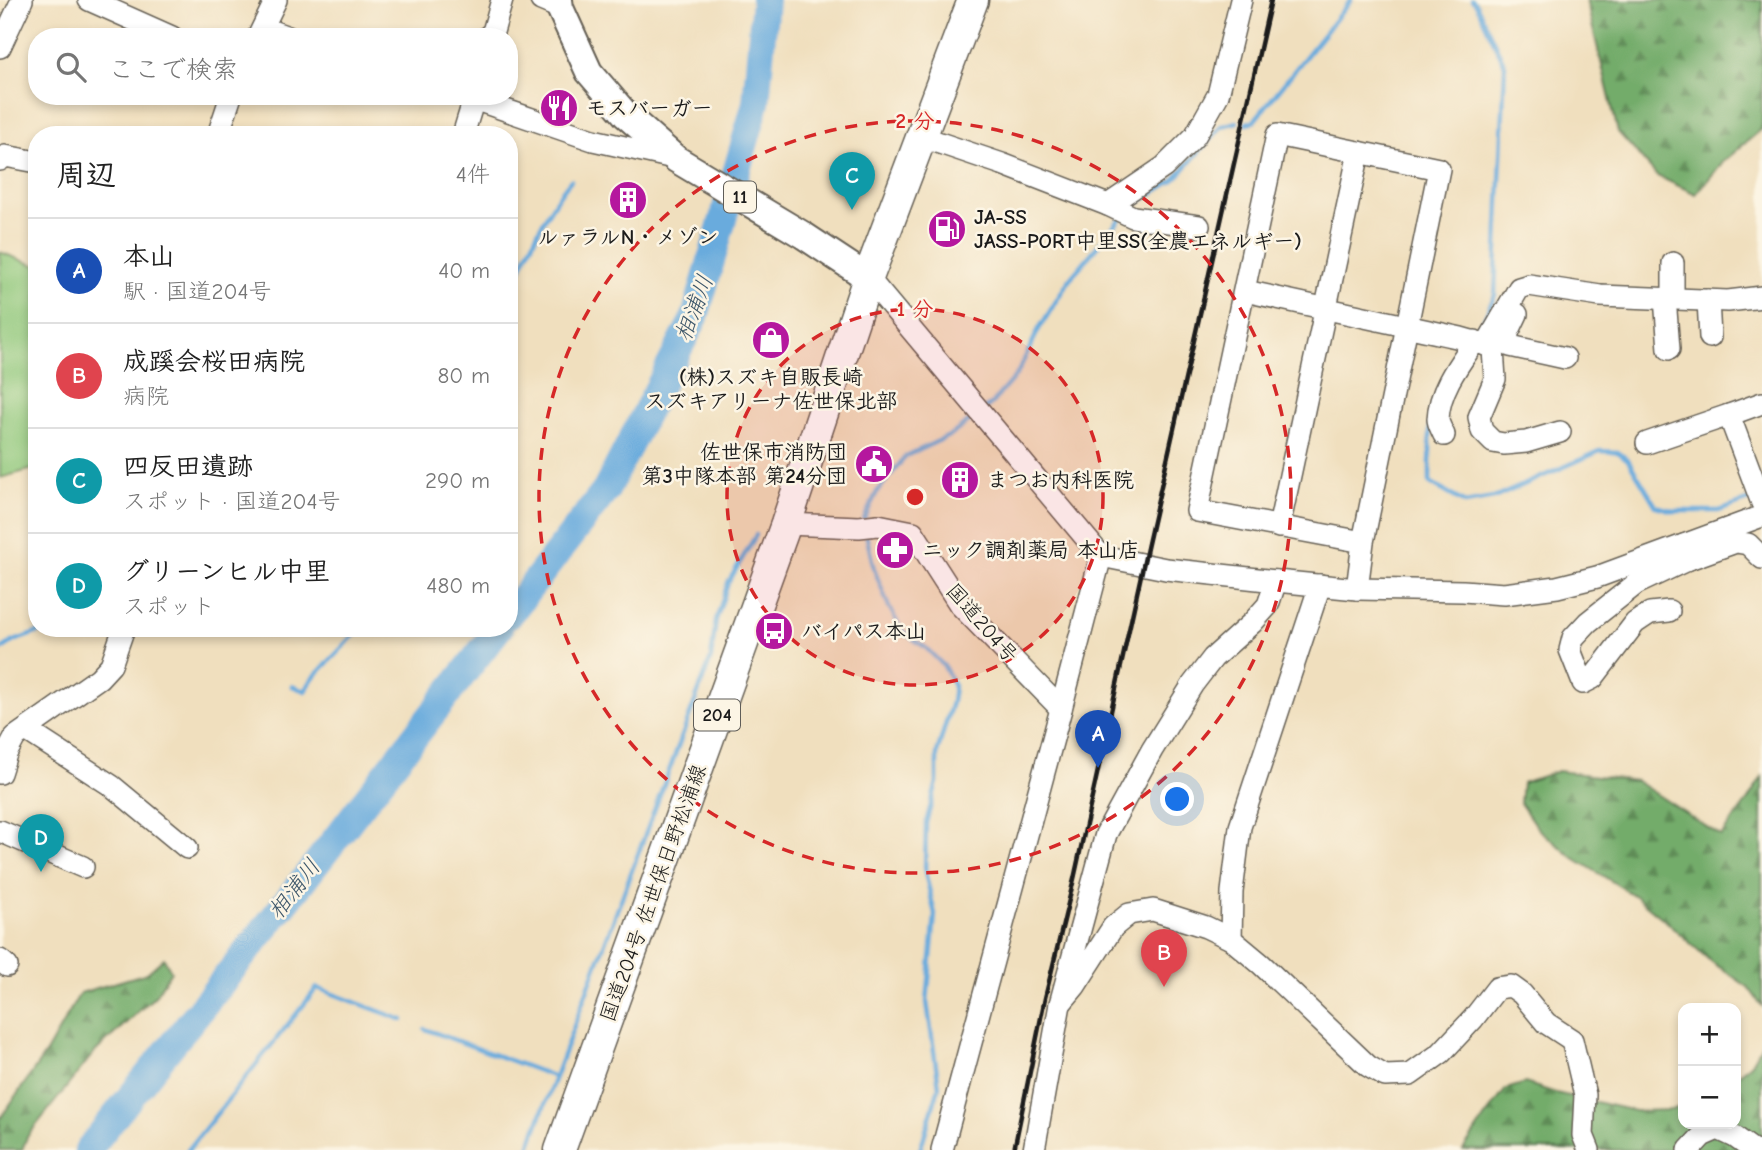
<!DOCTYPE html>
<html lang="ja">
<head>
<meta charset="utf-8">
<style>
  body { margin:0; font-family:"Comic Neue","Klee One",sans-serif; background:#f6f6f6; color:#222 }
  .controls { position:absolute; right:21px; bottom:21px; display:grid; overflow:hidden; border-radius:14px; box-shadow:0 4px 10px #0003 }
  .controls button { width:63px; height:63px; display:grid; place-items:center; padding:0; border:0; border-bottom:2px solid #e0e0e0; background:#fff; color:#222; font:35px sans-serif }
  .you { position:absolute; left:1178px; top:800px; width:24px; height:24px; margin:-18px; border:5px solid #fff; border-radius:50%; background:#1a73e8; box-shadow:0 0 0 10px #1a73e833 }
  .badge { display:grid; place-items:center; width:46px; height:46px; border-radius:50%; background:#ea580c; color:#fff; font-size:23px; font-weight:700 }
  .pin { position:absolute; translate:-50% -58px; filter:drop-shadow(0 2px 4px #0008) }
  .pin::after { content:''; position:absolute; top:37px; width:24px; height:21px; background:inherit; clip-path:polygon(0 0,100% 0,50% 100%) }
  .list { margin:0; padding:0; list-style:none }
  h2 { display:flex; justify-content:space-between; align-items:center; height:91px; margin:0; padding:0 28px; font-size:30px }
  h2 small { font-size:23px; font-weight:400; color:#767676 }
  .list li { display:grid; grid-template-columns:46px 1fr auto; gap:21px; align-items:center; box-sizing:border-box; height:105px; padding:0 28px; border-top:2px solid #e0e0e0 }
  .list b { display:block; font-size:26px; white-space:nowrap }
  .list p { margin:0; font-size:23px; white-space:nowrap; color:#767676 }
  .list em { font-size:23px; font-style:normal; color:#767676 }
  .icon { flex:none; width:38px; height:38px; fill:none; stroke:currentColor; stroke-width:2; stroke-linecap:round; stroke-linejoin:round }
  .map { position:relative; flex:none; width:1762px; height:1150px; overflow:hidden }
  .search { position:absolute; background:#fff; box-shadow:0 4px 10px #0003; left:28px; top:28px; width:490px; height:77px; display:flex; align-items:center; gap:18px; box-sizing:border-box; padding:0 24px; border-radius:28px; color:#767676; font-size:26px }
  .panel { position:absolute; background:#fff; box-shadow:0 4px 10px #0003; left:28px; top:126px; width:490px; height:511px; border-radius:28px }
  .map>svg:first-child { display:block }
</style>
</head>
<body>
<div class="map">
<svg width="1762" height="1150" viewBox="0 0 1762 1150">
  <defs>
    <pattern id="forest-firs" width="22" height="20" patternUnits="userSpaceOnUse" patternTransform="scale(1.75)"><rect width="22" height="20" fill="#73ac6a"/><path d="M5 1l3.5 6h-7zM16 11l3.5 6h-7z" fill="#5e8b56"/></pattern>
  </defs>
  <rect width="100%" height="100%" fill="#fcf5e5"/>
  <filter id="ink" filterUnits="userSpaceOnUse"><feTurbulence type="fractalNoise" baseFrequency=".0143" numOctaves="2"/><feDisplacementMap in="SourceGraphic" scale="14" xChannelSelector="R" yChannelSelector="G"/><feConvolveMatrix kernelMatrix="1 2 1 2 8 2 1 2 1" color-interpolation-filters="sRGB"/></filter>
  <filter id="wash" filterUnits="userSpaceOnUse"><feTurbulence type="fractalNoise" baseFrequency=".00686" numOctaves="4" result="noise"/><feDisplacementMap in="SourceGraphic" scale="28" xChannelSelector="R" yChannelSelector="G"/><feGaussianBlur stdDeviation="1.57" result="paint"/><feColorMatrix in="noise" values="0 0 0 0 0 0 0 0 0 0 0 0 0 0 0 0 0 1.4 0 .05"/><feComposite in="paint" operator="in"/></filter>
  <g filter="url(#wash)">
    <rect width="100%" height="100%" fill="#f0dfbe"/>
    <!-- forest -->
    <g fill="url(#forest-firs)" stroke="#486443" stroke-width="2">
      <polygon points="1586,0 1762,0 1762,129 1723,162 1696,194 1657,176 1618,132"/>
      <polygon points="1558,771 1636,781 1721,836 1748,800 1762,777 1762,1006 1748,987 1709,960 1667,922 1635,896 1571,856 1538,829 1520,803 1522,783"/>
      <polygon points="164,958 171,971 155,996 93,1054 27,1137 22,1150 0,1150 0,1119 47,1051 80,993 147,973"/>
      <polygon points="1762,1044 1762,1150 1463,1150 1485,1117 1506,1089 1525,1083 1556,1093 1635,1111 1671,1110 1683,1106 1683,1124 1736,1124 1736,1077 1751,1063"/>
    </g>
    <!-- park -->
    <polygon fill="#8fc77a" stroke="#56724b" stroke-width="2" points="0,252 37,266 37,468 0,478"/>
    <g fill="none" stroke-linecap="round" stroke-linejoin="round">
      <!-- stream -->
      <g stroke="#69abdd" stroke-width="4.5">
        <polyline points="1247,123 1254,121 1351,0"/>
        <polyline points="1129,210 1135,204 1174,180 1222,126 1237,122"/>
        <path d="M509,295C527,256 543,213 571,180"/>
        <polyline points="1470,335 1483,321 1495,295 1505,65 1476,4 1472,0"/>
        <polyline points="984,409 991,404 1017,374 1039,329 1069,280 1121,218"/>
        <polyline points="1430,423 1430,483 1465,503 1494,498 1600,451 1618,452 1628,460 1656,506 1674,511 1719,511 1755,498"/>
        <polyline points="864,519 877,492 906,456 951,435 975,417"/>
        <polyline points="866,534 874,569 889,607 903,632 926,648 944,666 954,686 952,702 937,753 937,782 926,823 925,872 935,914 927,1002 939,1087 920,1150"/>
        <polyline points="93,628 116,632"/>
        <polyline points="0,650 14,641 50,628"/>
        <polyline points="292,686 305,691 313,678 361,628"/>
        <polyline points="425,1029 555,1077 528,1150"/>
        <polyline points="555,1077 711,658 716,620 728,583 756,535"/>
        <polyline points="188,1150 317,988 403,1020"/>
      </g>
      <!-- river -->
      <g stroke="#69abdd" stroke-width="28">
        <polyline points="509,615 606,490 695,317 756,103 765,0"/>
        <polyline points="88,1150 302,882 499,628"/>
      </g>
    </g>
  </g>
  <g filter="url(#ink)">
    <g fill="none" stroke-linecap="round" stroke-linejoin="round">
      <defs>
        <g id="minor">
          <polyline points="89,0 172,37"/>
          <polyline points="541,0 560,8"/>
          <polyline points="263,28 288,37"/>
          <polyline points="258,37 276,0"/>
          <polyline points="487,37 493,32 502,0"/>
          <polyline points="0,47 22,0"/>
          <polyline points="465,96 593,140 674,158"/>
          <polyline points="218,135 231,96"/>
          <polyline points="463,135 474,99"/>
          <polyline points="922,137 1002,164 1108,205 1133,217 1199,226"/>
          <polyline points="0,160 5,156 37,162"/>
          <polyline points="1108,205 1164,167 1195,136 1218,95 1241,0"/>
          <polyline points="1673,263 1673,299"/>
          <polyline points="868,278 1101,556 1166,569 1276,581 1357,589 1463,591 1504,594 1557,587 1597,577 1762,516"/>
          <polyline points="1245,291 1461,338 1486,345 1519,288 1529,285 1600,296 1728,301 1762,297"/>
          <polyline points="1665,298 1669,349"/>
          <polyline points="1708,300 1710,337"/>
          <polyline points="1517,314 1507,335 1510,346 1565,358"/>
          <polyline points="1486,345 1493,349 1495,379 1479,417 1482,431 1493,442 1504,444 1526,442 1560,432"/>
          <polyline points="1762,403 1729,415 1762,503"/>
          <path d="M1444,435C1442,430 1438,424 1438,419C1439,390 1459,364 1475,341"/>
          <polyline points="1647,443 1729,415"/>
          <polyline points="786,524 859,527 878,525 913,532 960,605 1061,709"/>
          <polyline points="1279,527 1359,152"/>
          <polyline points="1689,559 1736,542 1748,544 1762,558"/>
          <polyline points="1357,589 1363,542 1439,169 1277,135 1197,511 1363,542"/>
          <polyline points="1669,611 1650,613 1635,623 1593,678 1583,683 1570,650 1573,638 1588,622 1636,584 1689,559 1684,545"/>
          <polyline points="26,730 112,786 187,848"/>
          <polyline points="0,773 6,754 15,737 99,678 111,665 124,628"/>
          <polyline points="0,831 83,867"/>
          <polyline points="1231,939 1232,892 1240,827 1320,585"/>
          <polyline points="0,960 7,966"/>
          <polyline points="1060,1004 1075,986 1113,927 1129,914 1153,910 1206,927 1231,939 1261,964 1368,1066 1385,1076 1410,1075 1441,1053 1473,1019 1497,988 1511,986 1522,994 1546,1023 1572,1040 1585,1095 1583,1135 1589,1150"/>
          <polyline points="942,1150 1061,709 1101,556"/>
          <polyline points="1034,1150 1060,1004 1106,834 1152,750 1193,684 1213,658 1252,623 1268,605 1276,581"/>
          <polyline points="1689,1150 1702,1136 1718,1129 1735,1137 1753,1150"/>
        </g>
        <polyline id="major" points="559,0 560,8 589,72 626,115 676,159 803,235 868,278"/>
        <polyline id="highway" points="560,1150 786,524 868,278 973,0"/>
      </defs>
      <!-- minor casing -->
      <use href="#minor" stroke="#666055" stroke-width="24"/>
      <!-- major casing -->
      <use href="#major" stroke="#666055" stroke-width="30"/>
      <!-- highway casing -->
      <use href="#highway" stroke="#666055" stroke-width="33"/>
      <!-- minor -->
      <use href="#minor" stroke="#fff" stroke-width="21"/>
      <!-- major -->
      <use href="#major" stroke="#fff" stroke-width="26"/>
      <!-- highway -->
      <use href="#highway" stroke="#fff" stroke-width="30"/>
      <!-- rail -->
      <polyline stroke="#1c1c1c" stroke-width="4.5" points="1014,1150 1045,998 1074,879 1147,548 1271,0"/>
    </g>
  </g>
  <!-- distance rings -->
  <circle cx="915" cy="497" r="188" fill="#d62828" fill-opacity=".12"/>
  <g fill="none" stroke="#d62828" stroke-width="3.5" stroke-dasharray="12 9">
    <circle cx="915" cy="497" r="188"/>
    <circle cx="915" cy="497" r="376"/>
  </g>
  <!-- icons -->
  <defs>
    <symbol id="restaurant-disc" viewBox="-11 -11 22 22"><circle r="9.5" fill="#b5179e" stroke="#fcf5e5"/><path d="M-5-6h1v4h1v-4h1v4h1v-4h1v5L-1.5 .5V6h-2V.5L-5-1ZM5-6V6H3V1.5H1.5Q1.5-4 5-6Z" fill="#fff"/></symbol>
    <symbol id="building-disc" viewBox="-11 -11 22 22"><circle r="9.5" fill="#b5179e" stroke="#fcf5e5"/><path d="M-4-6H4V6H1V3H-1V6H-4ZM-2.5-4.3h1.7v1.8h-1.7ZM.8-4.3h1.7v1.8H.8ZM-2.5-1h1.7V.8h-1.7ZM.8-1h1.7V.8H.8Z" fill="#fff"/></symbol>
    <symbol id="fuel-disc" viewBox="-11 -11 22 22"><circle r="9.5" fill="#b5179e" stroke="#fcf5e5"/><path d="M-5.5-6h7V0h2V4h1.3V-2.5L3-4.5l.8-.8L6-3V5H2.5V1h-1V6h-7ZM-4.2-4.7v3.2H.2V-4.7Z" fill="#fff"/></symbol>
    <symbol id="shop-disc" viewBox="-11 -11 22 22"><circle r="9.5" fill="#b5179e" stroke="#fcf5e5"/><path d="M-5-2.5h2.3a2.7 3.5 0 0 1 5.4 0H5L5.5 6h-11ZM-1.5-2.5h3a1.5 2.3 0 0 0-3 0Z" fill="#fff"/></symbol>
    <symbol id="civic-disc" viewBox="-11 -11 22 22"><circle r="9.5" fill="#b5179e" stroke="#fcf5e5"/><path d="M-.6-6.5H3V-4.5H.6V-3L4-1V1h2V6H-6V1h2V-1L-.6-3ZM-1.2 2.5V6h2.4V2.5Z" fill="#fff"/></symbol>
    <symbol id="pharmacy-disc" viewBox="-11 -11 22 22"><circle r="9.5" fill="#b5179e" stroke="#fcf5e5"/><path d="M-2-6h4v4h4v4h-4v4h-4v-4h-4v-4h4Z" fill="#fff"/></symbol>
    <symbol id="bus-disc" viewBox="-11 -11 22 22"><circle r="9.5" fill="#b5179e" stroke="#fcf5e5"/><path d="M-5-6H5V4H4V6H2V4H-2V6H-4V4H-5ZM-3.5-4V0h7V-4ZM-3.5 1.2v1.5H-2V1.2ZM2 1.2v1.5H3.5V1.2Z" fill="#fff"/></symbol>
  </defs>
  <g fill-rule="evenodd">
    <use href="#restaurant-disc" x="537" y="86" width="44" height="44"/>
    <use href="#building-disc" x="606" y="178" width="44" height="44"/>
    <use href="#fuel-disc" x="925" y="207" width="44" height="44"/>
    <use href="#shop-disc" x="749" y="318" width="44" height="44"/>
    <use href="#civic-disc" x="852" y="442" width="44" height="44"/>
    <use href="#building-disc" x="938" y="458" width="44" height="44"/>
    <use href="#pharmacy-disc" x="873" y="528" width="44" height="44"/>
    <use href="#bus-disc" x="752" y="609" width="44" height="44"/>
  </g>
  <g text-anchor="middle" dominant-baseline="central" stroke-width="5" stroke-linejoin="round" paint-order="stroke">
    <!-- shield labels -->
    <g fill="#fcf5e5" stroke="#5f5d58" stroke-width="2">
      <rect x="724" y="181.5" width="32" height="31" rx="5"/>
      <rect x="694" y="699.5" width="46" height="31" rx="5"/>
    </g>
    <g font-size="19" font-weight="bold" fill="#1c1c1c">
      <text x="740" y="197">11</text>
      <text x="717" y="715">204</text>
    </g>
    <!-- poi labels -->
    <g font-size="21" font-weight="bold" fill="#1c1c1c" stroke="#fcf5e5" text-anchor="start">
      <text x="586" y="108">モスバーガー</text>
      <text x="974" y="217">JA-SS<tspan x="974" dy="24">JASS-PORT中里SS(全農エネルギー)</tspan></text>
      <text x="628" y="237" text-anchor="middle">ルァラルN・メゾン</text>
      <text x="771" y="377" text-anchor="middle">(株)スズキ自販長崎<tspan x="771" dy="24">スズキアリーナ佐世保北部</tspan></text>
      <text x="847" y="452" text-anchor="end">佐世保市消防団<tspan x="847" dy="24">第3中隊本部 第24分団</tspan></text>
      <text x="987" y="480">まつお内科医院</text>
      <text x="922" y="550">ニック調剤薬局 本山店</text>
      <text x="801" y="631">バイパス本山</text>
    </g>
    <!-- street labels -->
    <g font-size="21" fill="#1c1c1c" stroke="#fcf5e5">
      <text transform="translate(982 623) rotate(49)">国道204号</text>
      <text transform="translate(653 893) rotate(-70)">国道204号 佐世保日野松浦線</text>
    </g>
    <!-- water labels -->
    <g font-size="23" font-style="italic" fill="#3b5569" stroke="#fcf5e5">
      <text transform="translate(694 308) rotate(-69)">相浦川</text>
      <text transform="translate(294 889) rotate(-52)">相浦川</text>
    </g>
  </g>
  <circle cx="915" cy="497" r="10" fill="#d62828" stroke="#fcf5e5" stroke-width="3.5"/>
  <g font-size="21" text-anchor="middle" font-weight="bold" fill="#d62828" stroke="#fcf5e5" stroke-width="5" stroke-linejoin="round" paint-order="stroke">
    <text x="915" y="128">2 分</text>
    <text x="915" y="316">1 分</text>
  </g>
</svg>
<div class="controls">
<button>+</button>
<button>−</button>
</div>
<div class="you"></div>
<div class="pin badge" style="left:1098px;top:768px;background:#1a4fb4">A</div>
<div class="pin badge" style="left:1164px;top:987px;background:#e0444e">B</div>
<div class="pin badge" style="left:852px;top:210px;background:#0f9aa8">C</div>
<div class="pin badge" style="left:41px;top:872px;background:#0f9aa8">D</div>
<div class="search"><svg class="icon" aria-label="search" viewBox="0 0 24 24"><circle cx="10" cy="10" r="6"/><path d="M15 15l6 6"/></svg>ここで検索</div>
<section class="panel">
<h2>周辺<small>4件</small></h2>
<ul class="list">
<li><span class="badge" style="background:#1a4fb4">A</span><div><b>本山</b><p>駅 · 国道204号</p></div><em>40 m</em></li>
<li><span class="badge" style="background:#e0444e">B</span><div><b>成蹊会桜田病院</b><p>病院</p></div><em>80 m</em></li>
<li><span class="badge" style="background:#0f9aa8">C</span><div><b>四反田遺跡</b><p>スポット · 国道204号</p></div><em>290 m</em></li>
<li><span class="badge" style="background:#0f9aa8">D</span><div><b>グリーンヒル中里</b><p>スポット</p></div><em>480 m</em></li>
</ul>
</section>
</div>
</body>
</html>
